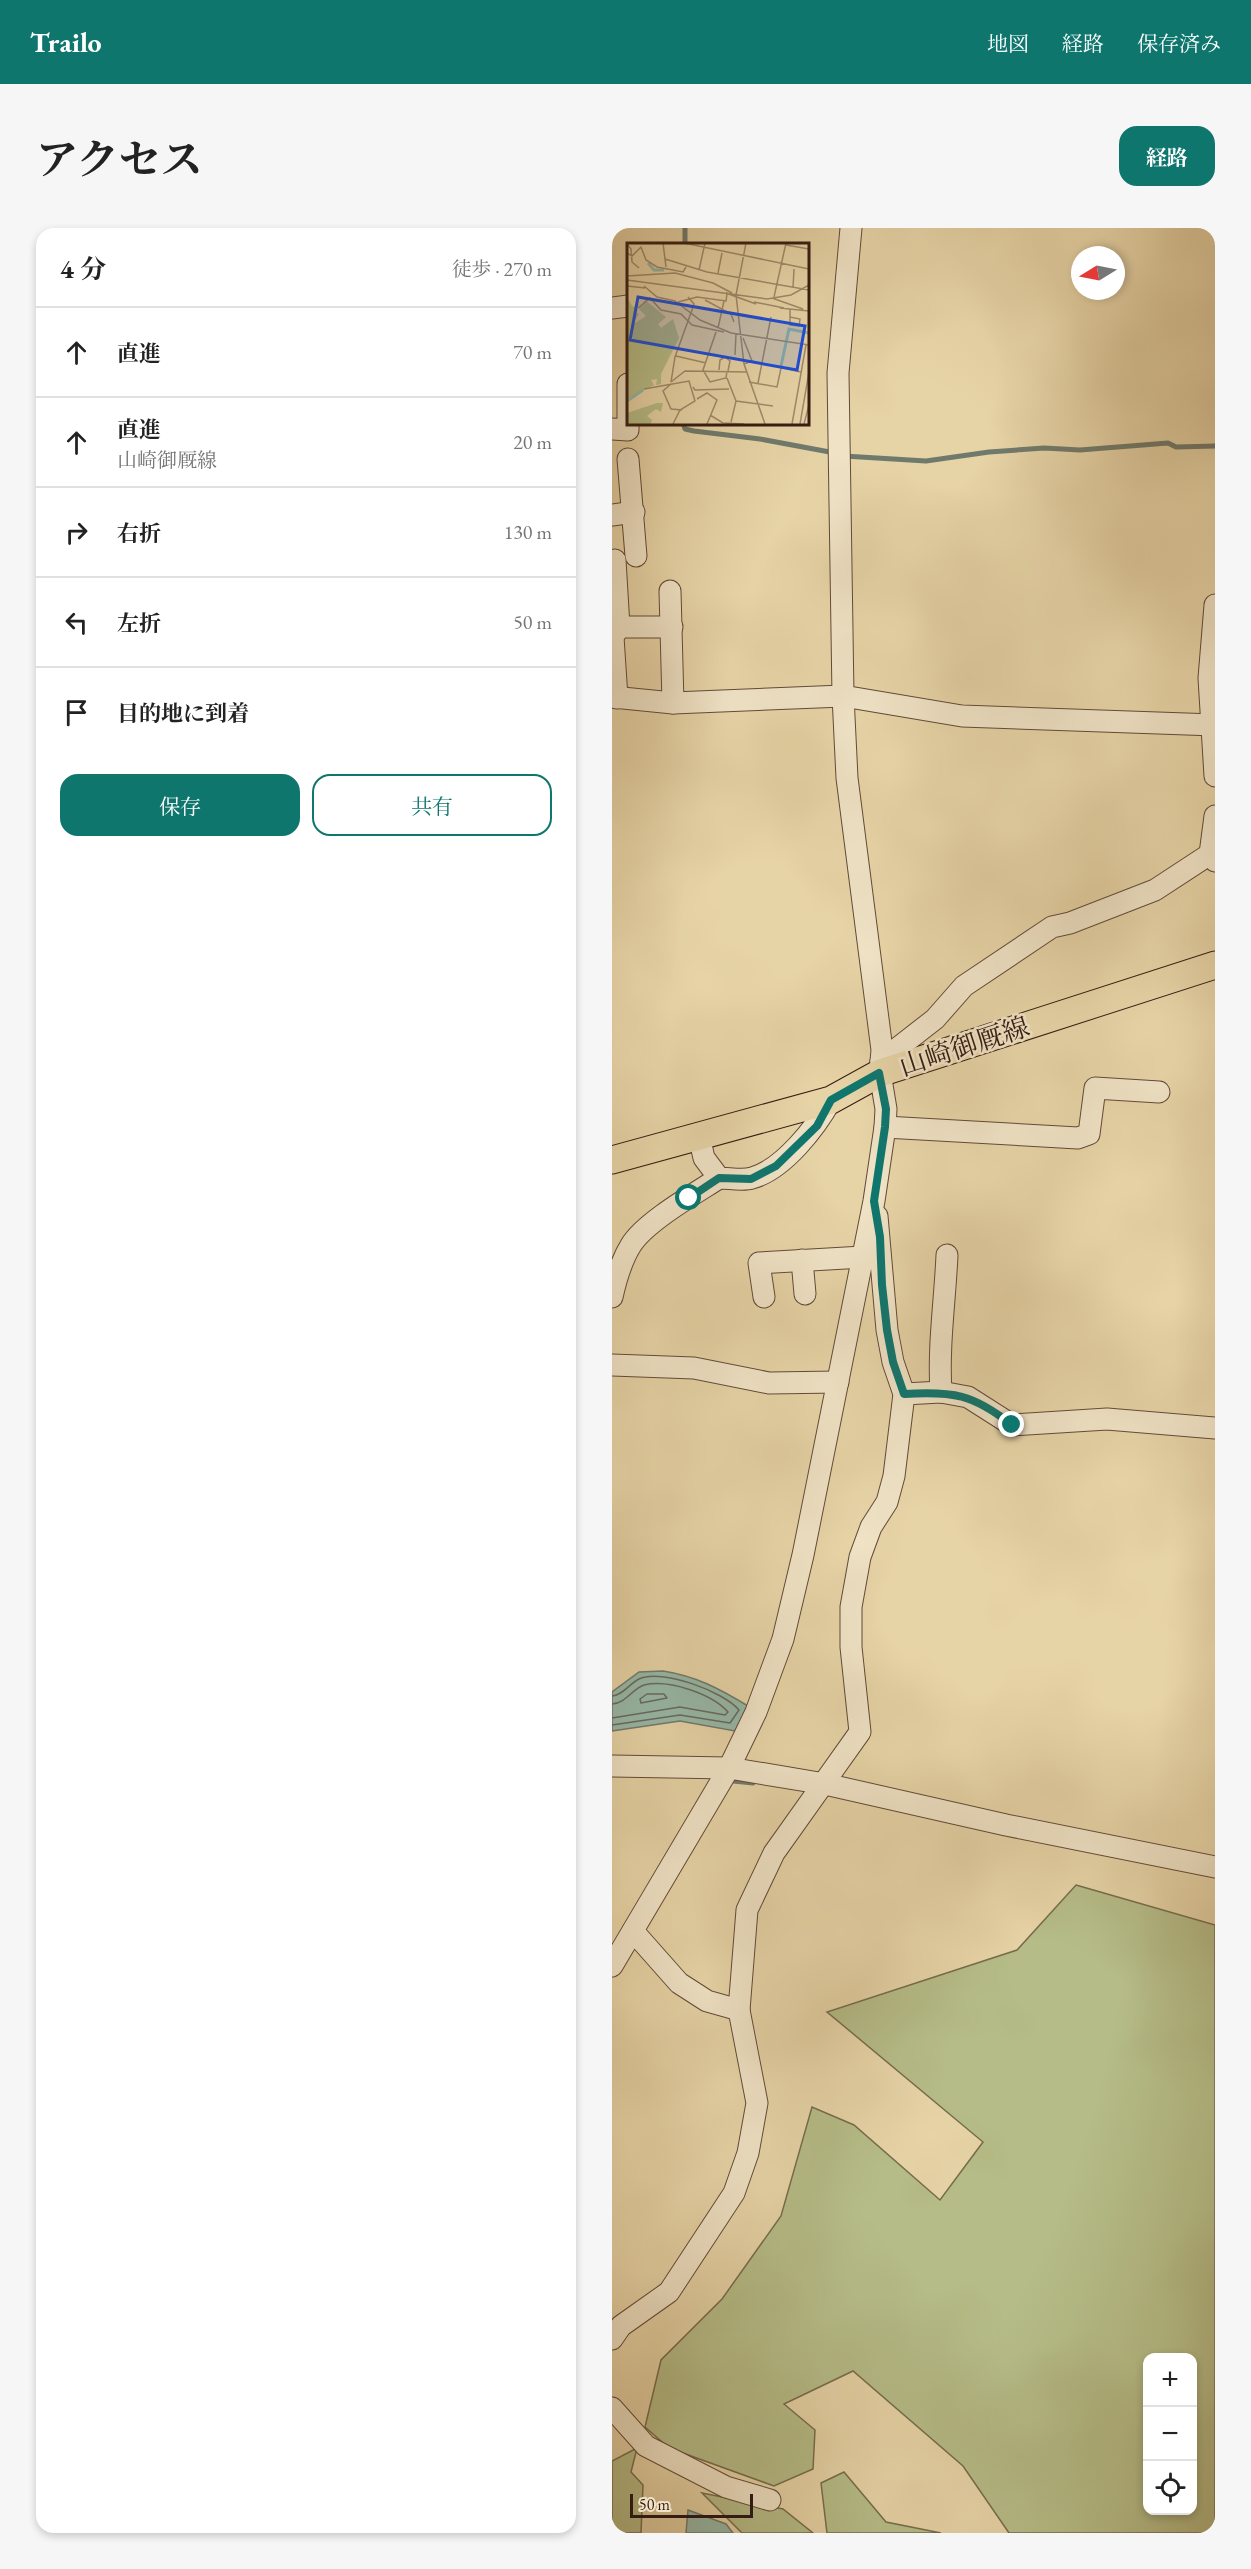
<!DOCTYPE html>
<html lang="ja">
<head>
<meta charset="utf-8">
<style>
  body { margin:0; font-family:"EB Garamond","Noto Serif JP",serif; background:#f6f6f6; color:#222 }
  .controls { position:absolute; right:18px; bottom:18px; display:grid; overflow:hidden; border-radius:12px; box-shadow:0 3px 9px #0003 }
  .controls button { width:54px; height:54px; display:grid; place-items:center; padding:0; border:0; border-bottom:2px solid #e0e0e0; background:#fff; color:#222; font:30px sans-serif }
  .compass { position:absolute; left:459px; top:18px; width:54px; height:54px; border-radius:50%; background:#fff; box-shadow:0 3px 9px #0003; rotate:260deg }
  .scale { position:absolute; left:18px; bottom:15px; width:123px; box-sizing:border-box; padding-left:6px; border:3px solid #361d13; border-top:0; font-size:16px; line-height:21px; white-space:nowrap; color:#361d13; -webkit-text-stroke:4px #efe2c5; paint-order:stroke }
  .stop { position:absolute; width:18px; height:18px; margin:-14px; border:4px solid #0f766e; border-radius:50%; background:#fff }
  .stop.end { background:#0f766e; border-color:#fff; box-shadow:0 2px 6px #0008 }
  .list { margin:0; padding:0; list-style:none }
  h2 { display:flex; justify-content:space-between; align-items:center; height:78px; margin:0; padding:0 24px; font-size:26px }
  h2 small { font-size:20px; font-weight:400; color:#767676 }
  .list li { display:grid; grid-template-columns:39px 1fr auto; gap:18px; align-items:center; box-sizing:border-box; height:90px; padding:0 24px; border-top:2px solid #e0e0e0 }
  .list b { display:block; font-size:22px; white-space:nowrap }
  .list p { margin:0; font-size:20px; white-space:nowrap; color:#767676 }
  .list em { font-size:20px; font-style:normal; color:#767676 }
  .actions { display:flex; gap:12px; padding:18px 24px }
  .actions a { flex:1; padding:14px 0; border:2px solid #0f766e; border-radius:18px; text-align:center; font-size:21px; color:#0f766e }
  .actions .main { background:#0f766e; color:#fff }
  .icon { flex:none; width:33px; height:33px; fill:none; stroke:currentColor; stroke-width:2; stroke-linecap:round; stroke-linejoin:round }
  .map { position:relative; flex:none; width:603px; height:2305px; overflow:hidden; border-radius:18px }
  header { display:flex; align-items:center; gap:36px; box-sizing:border-box; height:84px; padding:0 30px; background:#0f766e; color:#fff }
  header strong { font-size:28px }
  nav { display:flex; gap:33px; margin-inline-start:auto; font-size:21px }
  .intro { display:flex; align-items:center; justify-content:space-between; box-sizing:border-box; height:144px; padding:0 36px }
  h1 { margin:0; font-size:42px }
  .button { padding:15px 27px; border-radius:18px; background:#0f766e; color:#fff; font-size:21px; font-weight:700 }
  main { display:flex; gap:36px; padding:0 36px }
  aside { flex:1; background:#fff; border-radius:18px; box-shadow:0 3px 9px #0003 }
  .map>svg:first-child { display:block }
</style>
</head>
<body>
<header>
<strong>Trailo</strong>
<nav><a>地図</a><a>経路</a><a>保存済み</a></nav>
</header>
<div class="intro"><h1>アクセス</h1><a class="button">経路</a></div>
<main>
<aside>
<h2>4 分<small>徒歩 · 270 m</small></h2>
<ul class="list">
<li><svg class="icon" aria-label="ahead" viewBox="0 0 24 24"><path d="M12 20V5M6 11l6-6 6 6"/></svg><div><b>直進</b></div><em>70 m</em></li>
<li><svg class="icon" aria-label="ahead" viewBox="0 0 24 24"><path d="M12 20V5M6 11l6-6 6 6"/></svg><div><b>直進</b><p>山崎御厩線</p></div><em>20 m</em></li>
<li><svg class="icon" aria-label="right" viewBox="0 0 24 24"><path d="M7 20v-9h11M14 6l5 5-5 5"/></svg><div><b>右折</b></div><em>130 m</em></li>
<li><svg class="icon" aria-label="left" viewBox="0 0 24 24"><path d="M17 20v-9H6M10 6l-5 5 5 5"/></svg><div><b>左折</b></div><em>50 m</em></li>
<li><svg class="icon" aria-label="arrive" viewBox="0 0 24 24"><path d="M6 21V4h12l-3 4 3 4H6"/></svg><div><b>目的地に到着</b></div></li>
</ul>
<div class="actions"><a class="main">保存</a><a>共有</a></div>
</aside>
<div class="map">
<svg width="603" height="2305" viewBox="0 0 603 2305">
  <rect width="100%" height="100%" fill="#e6d3a6"/>
  <filter id="stains"><feTurbulence type="fractalNoise" baseFrequency=".00333" numOctaves="4"/><feColorMatrix values="0 0 0 0 .2 0 0 0 0 .09 0 0 0 0 .02 0 0 0 .5 -.17"/></filter>
  <radialGradient id="worn" r=".72"><stop offset=".6" stop-color="#630" stop-opacity="0"/><stop offset="1" stop-color="#630" stop-opacity=".3"/></radialGradient>
  <!-- green -->
  <g fill="#b5bc87" stroke="#766c4d" stroke-width="1.5" fill-rule="evenodd">
    <path d="M464,1657L603,1697V2305H397L351,2238L241,2143L172,2176L203,2202L201,2241L162,2258L57,2220L33,2199L49,2132L110,2071L169,1988L200,1879L242,1897L328,1972L371,1914L215,1784L405,1722ZM536,2130H580V2282H536Z"/>
    <polygon points="25,2220 19,2244 31,2257 29,2305 0,2305 0,2233"/>
    <polygon points="232,2244 274,2294 329,2305 215,2305 209,2255"/>
    <polygon points="90,2265 171,2281 201,2305 130,2305"/>
  </g>
  <!-- water -->
  <g fill="#96b8a8" stroke="#707a6c" stroke-width="1.5">
    <path d="M51,1443C84,1448 108,1461 136,1478L123,1503L68,1493L0,1503V1464L27,1444Z"/>
    <polygon points="76,2282 114,2296 121,2305 74,2305"/>
  </g>
  <g fill="none" stroke-linecap="round" stroke-linejoin="round">
    <!-- shore -->
    <g stroke="#666a5e" stroke-width="1.5">
      <polygon points="35,1466 52,1466 55,1470 29,1475 28,1471"/>
      <path d="M0,1468C11,1467 17,1456 27,1451C50,1440 112,1464 127,1482L118,1495L68,1487L0,1497"/>
      <path d="M0,1476C14,1475 20,1461 32,1457C57,1451 100,1466 116,1484L113,1487L68,1479L0,1490"/>
    </g>
    <!-- stream -->
    <g stroke="#707a6c" stroke-width="5">
      <polyline points="73,16 73,0"/>
      <polyline points="71,195 73,201 82,203 148,211 223,225"/>
      <polyline points="232,228 314,233 377,224 432,220 468,222 556,215 564,219 603,218"/>
      <polyline points="121,1553 141,1555"/>
    </g>
    <defs>
      <g id="minor">
        <polyline points="0,80 16,78"/>
        <polyline points="0,201 16,202 16,156"/>
        <polyline points="16,231 24,328"/>
        <polyline points="0,287 22,284"/>
        <polyline points="3,332 7,399 1,409 5,470"/>
        <polyline points="58,363 61,475"/>
        <polyline points="603,377 597,450 603,548"/>
        <polyline points="7,399 60,399"/>
        <polyline points="0,469 61,475 231,468 350,488 603,497"/>
        <polyline points="603,588 598,626 603,633"/>
        <polyline points="269,833 323,791 352,758 440,699 458,695 543,662 598,626"/>
        <polyline points="273,899 466,910 477,906 483,860 547,864"/>
        <path d="M87,908L92,930L107,950C117,950 131,953 140,950C172,941 204,899 219,872"/>
        <polyline points="190,1032 193,1066"/>
        <path d="M0,1069C4,1051 9,1033 19,1017C33,994 84,965 107,950"/>
        <polyline points="152,1069 147,1035 251,1029"/>
        <polyline points="0,1137 82,1140 157,1155 226,1154"/>
        <path d="M329,1164C326,1118 333,1073 335,1027"/>
        <polyline points="292,1166 329,1164 356,1169 400,1197 495,1191 603,1200"/>
        <polyline points="0,1538 117,1540 213,1556 394,1597 603,1639"/>
        <polyline points="21,1703 67,1755 95,1773 127,1782"/>
        <polyline points="0,1738 117,1540 144,1484 171,1411 191,1327 262,973 273,899 274,881 268,845 270,822 235,550 231,468 226,145 239,0"/>
        <polyline points="0,2111 9,2098 57,2064 122,1965 136,1925 145,1875 127,1782 135,1682 162,1625 248,1504 239,1419 239,1379 248,1329 259,1299 275,1274 282,1248 292,1166 281,1134 275,1102 265,988"/>
        <polyline points="0,2180 34,2218 114,2259 158,2272"/>
      </g>
      <polyline id="major" points="0,932 219,872 268,845 603,737"/>
    </defs>
    <!-- minor casing -->
    <use href="#minor" stroke="#624a38" stroke-width="23"/>
    <!-- major casing -->
    <use href="#major" stroke="#361d13" stroke-width="29"/>
    <!-- minor -->
    <use href="#minor" stroke="#efe2c5" stroke-width="21"/>
    <!-- major -->
    <use href="#major" stroke="#e6d3a6" stroke-width="27"/>
  </g>
  <g fill="none" stroke-linecap="round" stroke-linejoin="round">
    <!-- route -->
    <path stroke="#0f766e" stroke-width="8" d="M77,970L107,950L139,951L164,938L205,898L219,872L267,845L274,881L273,899L262,973L268,1009L270,1057L275,1102L281,1134L292,1166C341,1163 361,1166 400,1197"/>
  </g>
  <g text-anchor="middle" dominant-baseline="central" stroke-width="5" stroke-linejoin="round" paint-order="stroke">
    <!-- street labels -->
    <g font-size="27" fill="#361d13" stroke="#efe2c5">
      <text transform="translate(352 818) rotate(-18)">山崎御厩線</text>
    </g>
  </g>
  <!-- overview -->
  <g transform="translate(15 15)">
    <rect width="182" height="182" fill="#e6d3a6"/>
    <path d="M0,55L6,64L12,61L8,69L12,71L5,82L19,73L12,66L18,57L39,74L31,81L34,85L46,76L52,95L34,131V141L29,142L30,136L24,137L27,142L0,156ZM30,160H36L34,169L29,166L20,173L25,177L24,181H0V170Z" fill="#b5bc87"/>
    <path fill="none" stroke="#96b8a8" stroke-width="3" d="M21,20L27,27H37M154,123L162,86L182,90M0,158L16,147"/>
    <path fill="none" stroke="#a08a6b" stroke-width="1.5" d="M36,0L39,24M57,0L182,26M0,1L4,6L5,19L12,25M159,2L182,6M0,10L5,13L14,4L19,17L30,24L56,29L59,24M38,16L80,29L182,47M72,27L78,0M91,30L95,10M0,33L48,30L86,40L105,50M0,37L140,56L164,52L182,42M0,43L18,45M17,43L30,54L48,58L73,77L104,90L182,102M166,45L167,26M99,50L129,61M109,52L119,0M109,52L117,121L138,181M147,54L159,0M145,55L176,66M78,57L104,71L107,79M51,59L70,54L99,58L100,51M127,59L157,65M11,65L23,55L34,67L54,71L65,82L97,89M153,65L182,68M163,66V82L172,83L173,76L163,74M91,85L97,58M89,89L76,127L83,139L99,135L100,128M116,95L125,118M108,112L109,91M49,113L79,120M117,121L125,118L174,129M92,127L93,117L98,114L103,118L101,128M100,135L109,158L146,163M44,139L48,114L65,67L67,61L61,54M44,139L58,128L119,129M122,139L150,144L154,125M131,140L144,74M44,141L36,148L44,166L55,167M66,144L68,147L102,146M17,146L62,138L68,158L53,167L46,181M70,156L80,150L90,157L80,181M83,172L96,180L117,181M104,179L109,158M165,181L179,102M173,181L182,129M177,181L182,162"/>
    <path fill="#1d4ed8" fill-opacity="0.15" stroke="#1d4ed8" stroke-width="3" d="M11,54L178,83L170,127L3,97Z"/>
    <rect width="182" height="182" fill="none" stroke="#361d13" stroke-width="3"/>
  </g>
  <rect width="100%" height="100%" filter="url(#stains)"/>
  <rect width="100%" height="100%" fill="url(#worn)"/>
</svg>
<div class="controls">
<button>+</button>
<button>−</button>
<button><svg class="icon" aria-label="locate" viewBox="0 0 24 24"><circle cx="12" cy="12" r="6"/><path d="M12 2v4M12 18v4M2 12h4M18 12h4"/></svg></button>
</div>
<svg class="compass" viewBox="-18 -18 36 36"><path d="M0-13l5 13h-10z" fill="#e53935"/><path d="M0 13l5-13h-10z" fill="#767676"/></svg>
<div class="scale">50 m</div>
<div class="stop" style="left:77px;top:970px"></div>
<div class="stop end" style="left:400px;top:1197px"></div>
</div>
</main>
</body>
</html>
